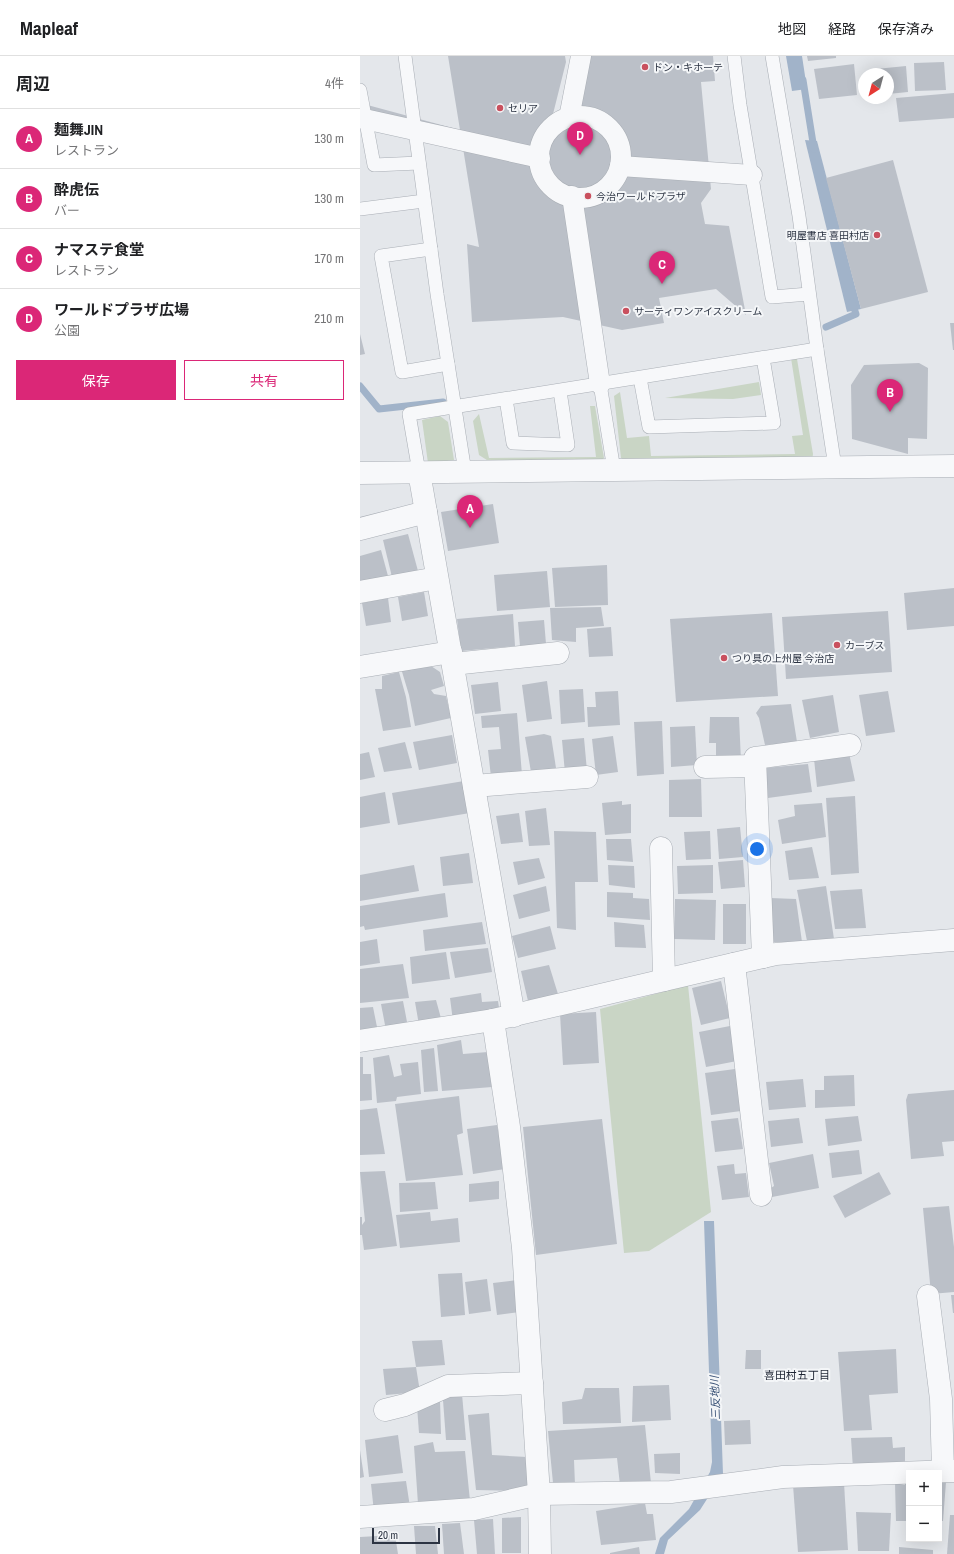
<!DOCTYPE html>
<html lang="ja">
<head>
<meta charset="utf-8">
<style>
  body { margin:0; font-family:"Archivo Narrow","Noto Sans JP",sans-serif; background:#f6f6f6; color:#202124 }
  .controls { position:absolute; right:12px; bottom:12px; display:grid; overflow:hidden; border-radius:0px; box-shadow:0 4px 16px #0002 }
  .controls button { width:36px; height:36px; display:grid; place-items:center; padding:0; border:0; border-bottom:1px solid #e0e0e0; background:#fff; color:#202124; font:20px sans-serif }
  .compass { position:absolute; left:498px; top:12px; width:36px; height:36px; border-radius:50%; background:#fff; box-shadow:0 4px 16px #0002; rotate:216deg }
  .scale { position:absolute; left:12px; bottom:10px; width:68px; box-sizing:border-box; padding-left:4px; border:2px solid #2c3443; border-top:0; font-size:11px; line-height:14px; white-space:nowrap; color:#2c3443; -webkit-text-stroke:3px #f4f6f8; paint-order:stroke }
  .you { position:absolute; left:397px; top:793px; width:14px; height:14px; margin:-10px; border:3px solid #fff; border-radius:50%; background:#1a73e8; box-shadow:0 0 0 6px #1a73e833 }
  .badge { display:grid; place-items:center; width:26px; height:26px; border-radius:50%; background:#db2777; color:#fff; font-size:13px; font-weight:700 }
  .pin { position:absolute; translate:-50% -33px; filter:drop-shadow(0 1px 2px #0008) }
  .pin::after { content:''; position:absolute; top:21px; width:14px; height:12px; background:inherit; clip-path:polygon(0 0,100% 0,50% 100%) }
  .list { margin:0; padding:0; list-style:none }
  h2 { display:flex; justify-content:space-between; align-items:center; height:52px; margin:0; padding:0 16px; font-size:17px }
  h2 small { font-size:13px; font-weight:400; color:#757577 }
  .list li { display:grid; grid-template-columns:26px 1fr auto; gap:12px; align-items:center; box-sizing:border-box; height:60px; padding:0 16px; border-top:1px solid #e0e0e0 }
  .list b { display:block; font-size:15px; white-space:nowrap }
  .list p { margin:0; font-size:13px; white-space:nowrap; color:#757577 }
  .list em { font-size:13px; font-style:normal; color:#757577 }
  .actions { display:flex; gap:8px; padding:12px 16px }
  .actions a { flex:1; padding:9px 0; border:1px solid #db2777; border-radius:0px; text-align:center; font-size:14px; color:#db2777 }
  .actions .main { background:#db2777; color:#fff }
  .map { position:relative; flex:none; width:594px; height:1498px; overflow:hidden }
  header { display:flex; align-items:center; gap:24px; box-sizing:border-box; height:56px; padding:0 20px; background:#fff; border-bottom:1px solid #e0e0e0 }
  header strong { font-size:19px }
  nav { display:flex; gap:22px; margin-inline-start:auto; font-size:14px }
  main { display:flex }
  aside { flex:1; background:#fff }
  .map>svg:first-child { display:block }
</style>
</head>
<body>
<header>
<strong>Mapleaf</strong>
<nav><a>地図</a><a>経路</a><a>保存済み</a></nav>
</header>
<main>
<aside>
<h2>周辺<small>4件</small></h2>
<ul class="list">
<li><span class="badge">A</span><div><b>麺舞JIN</b><p>レストラン</p></div><em>130 m</em></li>
<li><span class="badge">B</span><div><b>酔虎伝</b><p>バー</p></div><em>130 m</em></li>
<li><span class="badge">C</span><div><b>ナマステ食堂</b><p>レストラン</p></div><em>170 m</em></li>
<li><span class="badge">D</span><div><b>ワールドプラザ広場</b><p>公園</p></div><em>210 m</em></li>
</ul>
<div class="actions"><a class="main">保存</a><a>共有</a></div>
</aside>
<div class="map">
<svg width="594" height="1498" viewBox="0 0 594 1498">
  <rect width="100%" height="100%" fill="#e4e7eb"/>
  <!-- green -->
  <g fill="#c9d5c5">
    <polygon points="431,302 437,303 453,398 452,405 266,405 261,402 254,340 260,336 267,382 289,380 291,400 435,398 432,380 443,379"/>
    <polygon points="399,326 401,339 373,343 305,342"/>
    <polygon points="230,350 235,350 244,402 240,406 130,406 119,399 113,365 119,358 129,402 236,401"/>
    <polygon points="80,360 88,366 94,404 68,407 62,364"/>
    <polygon points="328,929 351,1156 289,1195 264,1197 240,953"/>
  </g>
  <!-- water -->
  <g fill="#a1b3c9">
    <polygon points="426,0 442,0 447,33 432,35"/>
    <polygon points="445,84 457,85 501,253 487,256"/>
    <polygon points="344,1165 354,1165 363,1418 340,1454 308,1484 304,1498 295,1498 300,1482 329,1453 350,1416 352,1406"/>
  </g>
  <g fill="none" stroke-linecap="round" stroke-linejoin="round">
    <!-- stream -->
    <g stroke="#a1b3c9" stroke-width="7">
      <polyline points="443,24 454,93"/>
      <polyline points="466,271 496,258 492,246"/>
      <polyline points="0,330 19,353 83,346"/>
    </g>
  </g>
  <!-- building -->
  <g fill="#bbc0c8">
    <polygon points="88,0 205,0 206,6 193,58 214,63 230,0 353,0 355,25 341,26 351,133 341,147 345,168 369,170 386,259 356,233 299,242 304,267 262,274 203,261 112,266 107,188 119,191 103,92 0,66 0,47 100,74"/>
    <polygon points="447,0 476,0 476,2 448,5"/>
    <polygon points="584,6 586,34 555,35 554,7"/>
    <polygon points="494,8 497,39 459,43 454,13"/>
    <polygon points="546,10 548,36 528,38 528,18 517,18 516,13"/>
    <polygon points="594,37 594,62 539,66 536,42"/>
    <polygon points="533,104 568,236 501,253 466,122"/>
    <polygon points="590,267 594,267 594,294 593,294"/>
    <polygon points="0,278 5,298 0,299"/>
    <polygon points="559,307 568,312 567,383 548,382 548,398 492,383 491,329 504,309"/>
    <polygon points="133,448 139,487 88,495 81,456"/>
    <polygon points="48,478 58,515 32,521 23,484"/>
    <polygon points="21,494 28,520 0,528 0,500"/>
    <polygon points="247,509 248,549 195,551 192,512"/>
    <polygon points="187,515 190,551 137,555 134,519"/>
    <polygon points="594,532 594,570 547,574 544,537"/>
    <polygon points="64,536 68,560 42,565 38,541"/>
    <polygon points="28,542 31,566 6,570 2,547"/>
    <polygon points="241,551 244,570 216,572 216,586 192,584 190,552"/>
    <polygon points="528,555 532,616 426,623 422,561"/>
    <polygon points="412,557 418,640 316,646 310,563"/>
    <polygon points="153,558 155,590 101,595 97,563"/>
    <polygon points="184,564 186,588 160,590 158,566"/>
    <polygon points="251,571 253,600 229,601 227,573"/>
    <polygon points="62,604 80,616 84,630 71,634 74,638 86,640 91,662 55,670 49,639 40,609"/>
    <polygon points="39,616 46,641 51,671 23,675 15,633 22,633 22,620"/>
    <polygon points="187,625 192,663 167,666 162,629"/>
    <polygon points="138,626 141,655 115,658 111,629"/>
    <polygon points="223,633 225,666 201,668 199,634"/>
    <polygon points="258,635 260,669 228,671 227,651 236,651 235,636"/>
    <polygon points="528,635 535,676 506,680 499,639"/>
    <polygon points="473,639 479,676 450,682 442,644"/>
    <polygon points="431,648 437,686 405,689 399,662 396,657 401,650"/>
    <polygon points="157,657 162,719 131,721 128,694 141,693 139,671 122,672 121,660"/>
    <polygon points="350,661 379,661 381,705 356,706 356,687 349,687"/>
    <polygon points="302,665 304,718 277,720 274,666"/>
    <polygon points="335,670 337,709 311,711 310,671"/>
    <polygon points="184,678 191,680 196,712 171,716 165,681"/>
    <polygon points="92,679 97,707 59,714 53,686"/>
    <polygon points="253,680 258,716 236,719 232,683"/>
    <polygon points="224,682 227,715 205,717 202,684"/>
    <polygon points="45,686 52,712 24,716 18,692"/>
    <polygon points="9,696 15,721 0,724 0,698"/>
    <polygon points="489,697 495,725 457,731 454,703"/>
    <polygon points="448,708 452,736 408,742 405,712"/>
    <polygon points="341,723 342,761 309,761 309,724"/>
    <polygon points="104,725 110,757 38,769 32,737"/>
    <polygon points="25,736 30,767 0,772 0,741"/>
    <polygon points="495,740 499,817 471,819 466,742"/>
    <polygon points="262,745 262,749 271,748 271,777 245,779 242,747"/>
    <polygon points="462,747 466,781 422,788 418,764 435,760 434,749"/>
    <polygon points="186,752 190,789 169,790 165,755"/>
    <polygon points="159,757 163,786 141,788 136,760"/>
    <polygon points="380,771 383,801 359,803 357,773"/>
    <polygon points="194,775 236,776 238,826 215,826 216,874 197,872"/>
    <polygon points="350,775 351,803 326,804 324,776"/>
    <polygon points="246,783 271,783 273,806 247,804"/>
    <polygon points="452,791 459,822 429,824 425,795"/>
    <polygon points="109,797 113,827 83,830 80,801"/>
    <polygon points="179,802 185,822 158,829 153,806"/>
    <polygon points="383,804 385,831 361,833 358,806"/>
    <polygon points="54,809 59,835 0,845 0,819"/>
    <polygon points="248,809 274,810 275,832 249,829"/>
    <polygon points="353,809 353,837 318,838 317,810"/>
    <polygon points="186,830 190,855 159,863 153,839"/>
    <polygon points="466,830 474,883 447,885 437,834"/>
    <polygon points="502,833 506,872 475,873 470,835"/>
    <polygon points="247,836 273,837 273,842 289,843 290,864 247,861"/>
    <polygon points="85,837 88,861 5,874 4,870 0,871 0,850"/>
    <polygon points="410,842 436,843 442,886 410,886"/>
    <polygon points="315,843 356,844 355,884 314,883"/>
    <rect x="363" y="848" width="23" height="40"/>
    <polygon points="122,866 126,888 65,895 63,874"/>
    <polygon points="254,866 284,869 286,892 255,891"/>
    <polygon points="190,870 196,893 158,902 152,880"/>
    <polygon points="17,883 20,907 0,910 0,886"/>
    <polygon points="128,892 132,916 95,922 90,896"/>
    <polygon points="86,896 90,923 52,928 50,901"/>
    <polygon points="43,908 49,942 0,947 0,913"/>
    <polygon points="189,909 198,938 168,945 161,915"/>
    <polygon points="361,925 370,962 341,969 332,932"/>
    <polygon points="121,937 122,946 138,945 140,958 93,965 90,942"/>
    <polygon points="76,944 82,966 59,969 55,946"/>
    <polygon points="43,945 48,971 26,974 21,948"/>
    <polygon points="13,951 18,976 0,979 0,952"/>
    <polygon points="236,956 239,1007 203,1009 200,958"/>
    <polygon points="370,970 377,1005 346,1011 339,976"/>
    <polygon points="101,984 103,998 128,996 132,1031 82,1035 77,989"/>
    <polygon points="74,992 78,1035 64,1036 61,994"/>
    <polygon points="29,999 34,1021 42,1019 40,1008 58,1006 61,1038 37,1041 36,1045 17,1047 13,1002"/>
    <polygon points="0,1001 3,1001 3,1018 11,1018 12,1044 0,1045"/>
    <polygon points="375,1013 381,1055 351,1059 345,1017"/>
    <polygon points="494,1019 495,1050 455,1052 455,1034 464,1034 464,1020"/>
    <polygon points="443,1023 446,1051 409,1054 406,1026"/>
    <polygon points="594,1034 594,1085 582,1086 584,1100 551,1103 546,1044 548,1038"/>
    <polygon points="99,1040 103,1077 97,1079 103,1119 46,1125 35,1048"/>
    <polygon points="17,1052 25,1098 0,1099 0,1054"/>
    <polygon points="498,1060 502,1085 468,1090 465,1063"/>
    <polygon points="378,1062 383,1093 355,1096 351,1065"/>
    <polygon points="439,1062 443,1087 411,1091 408,1065"/>
    <polygon points="242,1063 257,1188 176,1199 163,1071"/>
    <polygon points="137,1069 145,1113 113,1118 107,1073"/>
    <polygon points="499,1094 502,1118 472,1122 469,1097"/>
    <polygon points="453,1098 459,1132 412,1141 411,1132 414,1130 409,1107"/>
    <polygon points="374,1108 375,1118 386,1117 389,1141 362,1144 357,1110"/>
    <polygon points="25,1115 37,1190 4,1194 2,1179 0,1179 0,1161 2,1161 2,1169 5,1165 0,1116"/>
    <polygon points="519,1116 531,1138 485,1162 473,1140"/>
    <polygon points="139,1125 139,1143 109,1146 109,1128"/>
    <polygon points="75,1126 78,1153 40,1156 39,1127"/>
    <polygon points="589,1150 594,1191 594,1236 571,1238 563,1152"/>
    <polygon points="70,1156 71,1165 98,1162 100,1186 40,1192 36,1159"/>
    <polygon points="102,1217 105,1259 81,1261 78,1218"/>
    <polygon points="127,1223 131,1255 109,1258 105,1226"/>
    <polygon points="157,1224 160,1256 137,1259 133,1227"/>
    <polygon points="591,1239 594,1239 594,1257 593,1257"/>
    <polygon points="82,1284 85,1309 56,1311 52,1285"/>
    <polygon points="536,1293 538,1337 509,1339 512,1374 484,1375 478,1296"/>
    <polygon points="386,1294 401,1294 401,1313 385,1313"/>
    <polygon points="56,1311 60,1336 26,1339 23,1313"/>
    <polygon points="309,1329 311,1364 272,1366 273,1330"/>
    <polygon points="225,1332 259,1332 261,1367 203,1368 202,1346 222,1343"/>
    <polygon points="86,1337 102,1338 106,1384 86,1384 83,1344"/>
    <polygon points="80,1344 81,1378 59,1377 57,1350"/>
    <polygon points="129,1357 132,1399 167,1401 168,1435 116,1434 108,1359"/>
    <polygon points="390,1364 391,1388 365,1389 364,1365"/>
    <polygon points="285,1369 291,1427 260,1429 257,1402 214,1404 215,1429 193,1427 188,1375"/>
    <polygon points="38,1379 43,1417 9,1421 5,1384"/>
    <polygon points="532,1381 533,1392 545,1391 545,1411 493,1413 491,1382"/>
    <polygon points="73,1386 75,1396 105,1395 110,1445 58,1448 54,1390"/>
    <polygon points="0,1394 4,1421 0,1422"/>
    <polygon points="320,1397 320,1418 295,1417 294,1398"/>
    <polygon points="544,1423 549,1424 549,1465 536,1465 535,1427 545,1429"/>
    <polygon points="46,1425 50,1451 14,1456 11,1428"/>
    <polygon points="579,1425 586,1426 583,1465 579,1465"/>
    <polygon points="484,1427 488,1494 438,1496 433,1429"/>
    <polygon points="285,1447 287,1458 293,1458 296,1484 241,1489 236,1455"/>
    <polygon points="496,1456 531,1457 529,1495 498,1495"/>
    <polygon points="590,1459 594,1459 594,1498 587,1498"/>
    <polygon points="161,1461 161,1497 142,1497 142,1462"/>
    <polygon points="133,1463 135,1498 117,1498 114,1464"/>
    <polygon points="100,1467 104,1498 84,1498 82,1468"/>
    <polygon points="54,1470 75,1470 78,1498 56,1498"/>
    <polygon points="35,1479 38,1498 0,1498 0,1481"/>
    <polygon points="279,1491 280,1498 250,1498 250,1497"/>
    <polygon points="539,1491 573,1494 573,1498 539,1498"/>
  </g>
  <g fill="none" stroke-linecap="round" stroke-linejoin="round">
    <defs>
      <g id="service">
        <polyline points="45,0 77,238 105,416"/>
        <polyline points="374,0 380,49 412,241 449,238"/>
        <polyline points="412,0 439,160 457,293 475,411"/>
        <polyline points="0,34 14,109 59,107"/>
        <polyline points="0,153 64,145"/>
        <polyline points="71,193 21,200 42,316 88,308"/>
        <polyline points="280,322 289,371 414,367 403,302"/>
        <polyline points="240,328 254,414"/>
        <polyline points="146,343 153,387 208,389 200,335"/>
        <polyline points="59,416 49,358 457,293"/>
      </g>
      <g id="pedestrian">
        <circle cx="220" cy="101" r="41"/>
        <polyline points="0,62 180,102"/>
        <polyline points="209,62 221,0"/>
        <polyline points="260,110 392,119"/>
        <polyline points="212,140 240,328"/>
      </g>
      <g id="minor">
        <polyline points="59,416 154,960"/>
        <polyline points="0,473 66,456"/>
        <polyline points="0,536 77,522"/>
        <polyline points="93,608 198,597"/>
        <polyline points="0,611 91,596"/>
        <polyline points="345,711 395,710"/>
        <polyline points="114,730 227,721"/>
        <polyline points="301,792 304,924"/>
        <polyline points="403,901 395,702 490,689"/>
        <polyline points="374,908 401,1139"/>
        <polyline points="133,964 149,1071 163,1192 179,1438 180,1498"/>
        <polyline points="0,985 133,964 416,898 594,884"/>
        <polyline points="568,1240 581,1343 583,1415"/>
        <polyline points="25,1354 45,1349 88,1330 172,1327"/>
        <polyline points="0,1461 114,1453 179,1438 311,1436 423,1421 594,1415"/>
      </g>
      <polyline id="tertiary" points="0,417 594,410"/>
    </defs>
    <!-- service casing -->
    <use href="#service" stroke="#a9aeb5" stroke-width="14"/>
    <!-- pedestrian casing -->
    <use href="#pedestrian" stroke="#a9aeb5" stroke-width="21"/>
    <!-- minor casing -->
    <use href="#minor" stroke="#a9aeb5" stroke-width="23"/>
    <!-- tertiary casing -->
    <use href="#tertiary" stroke="#a9aeb5" stroke-width="23"/>
    <!-- service -->
    <use href="#service" stroke="#f7f8fa" stroke-width="13"/>
    <!-- pedestrian -->
    <use href="#pedestrian" stroke="#f7f8fa" stroke-width="20"/>
    <!-- minor -->
    <use href="#minor" stroke="#f7f8fa" stroke-width="22"/>
    <!-- tertiary -->
    <use href="#tertiary" stroke="#f7f8fa" stroke-width="22"/>
  </g>
  <!-- markers -->
  <g fill="#c9505e" stroke="#f4f6f8" stroke-width="1.5">
    <circle cx="285" cy="11" r="4"/>
    <circle cx="140" cy="52" r="4"/>
    <circle cx="228" cy="140" r="4"/>
    <circle cx="517" cy="179" r="4"/>
    <circle cx="266" cy="255" r="4"/>
    <circle cx="477" cy="589" r="4"/>
    <circle cx="364" cy="602" r="4"/>
  </g>
  <g text-anchor="middle" dominant-baseline="central" stroke-width="4" stroke-linejoin="round" paint-order="stroke">
    <!-- poi labels -->
    <g font-size="10" fill="#2c3443" stroke="#f4f6f8" text-anchor="start">
      <text x="293" y="11">ドン・キホーテ</text>
      <text x="148" y="52">セリア</text>
      <text x="236" y="140">今治ワールドプラザ</text>
      <text x="509" y="179" text-anchor="end">明屋書店 喜田村店</text>
      <text x="274" y="255">サーティワンアイスクリーム</text>
      <text x="485" y="589">カーブス</text>
      <text x="372" y="602">つり具の上州屋 今治店</text>
    </g>
    <!-- neighbourhood labels -->
    <g font-size="11" fill="#1e2534" stroke="#f4f6f8">
      <text x="437" y="1319">喜田村五丁目</text>
    </g>
    <!-- water labels -->
    <g font-size="11" font-style="italic" fill="#385176" stroke="#f4f6f8">
      <text transform="translate(355 1342) rotate(-92)">三反地川</text>
    </g>
  </g>
</svg>
<div class="controls">
<button>+</button>
<button>−</button>
</div>
<svg class="compass" viewBox="-18 -18 36 36"><path d="M0-13l5 13h-10z" fill="#e53935"/><path d="M0 13l5-13h-10z" fill="#757577"/></svg>
<div class="scale">20 m</div>
<div class="you"></div>
<div class="pin badge" style="left:110px;top:472px">A</div>
<div class="pin badge" style="left:530px;top:356px">B</div>
<div class="pin badge" style="left:302px;top:228px">C</div>
<div class="pin badge" style="left:220px;top:99px">D</div>
</div>
</main>
</body>
</html>
